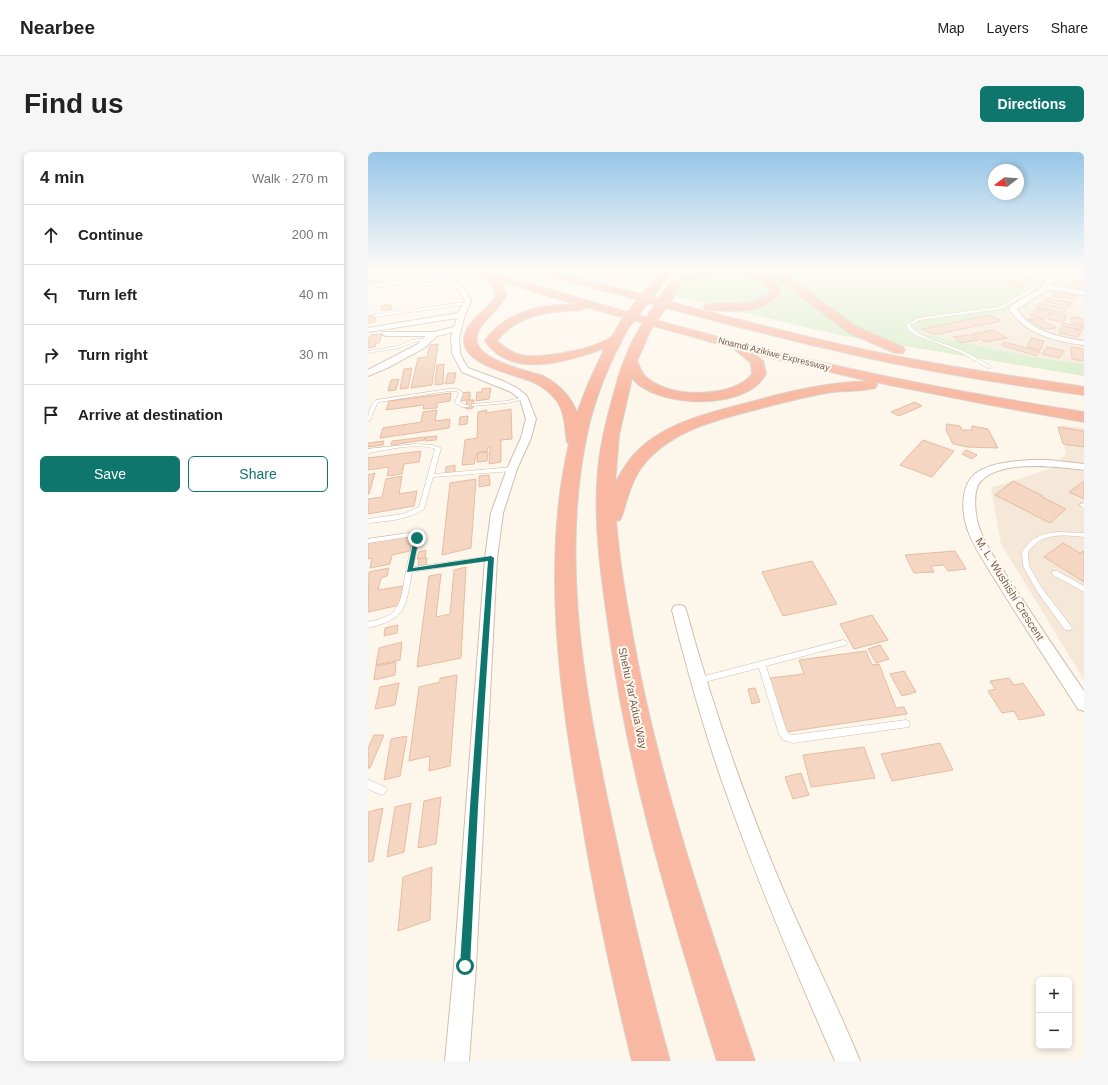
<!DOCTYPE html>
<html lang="en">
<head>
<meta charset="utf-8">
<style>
  body { margin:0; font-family:Helvetica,sans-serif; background:#f6f6f6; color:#222 }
  .controls { position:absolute; right:12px; bottom:12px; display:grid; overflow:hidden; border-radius:6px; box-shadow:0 2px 6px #0003 }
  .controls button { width:36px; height:36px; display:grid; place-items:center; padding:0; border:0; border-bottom:1px solid #e0e0e0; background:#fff; color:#222; font:20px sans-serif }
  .compass { position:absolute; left:620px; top:12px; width:36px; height:36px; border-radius:50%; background:#fff; box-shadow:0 2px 6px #0003; rotate:254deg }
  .stop { position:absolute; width:12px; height:12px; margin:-9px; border:3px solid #0f766e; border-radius:50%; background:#fff }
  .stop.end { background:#0f766e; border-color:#fff; box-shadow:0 1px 4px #0008 }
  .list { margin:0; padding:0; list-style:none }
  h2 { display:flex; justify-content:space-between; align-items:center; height:52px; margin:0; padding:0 16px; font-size:17px }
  h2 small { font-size:13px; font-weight:400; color:#767676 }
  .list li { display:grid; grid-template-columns:26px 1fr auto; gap:12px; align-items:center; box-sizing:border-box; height:60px; padding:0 16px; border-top:1px solid #e0e0e0 }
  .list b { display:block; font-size:15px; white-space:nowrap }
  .list em { font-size:13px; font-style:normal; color:#767676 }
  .actions { display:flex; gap:8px; padding:12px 16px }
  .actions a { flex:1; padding:9px 0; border:1px solid #0f766e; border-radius:6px; text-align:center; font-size:14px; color:#0f766e }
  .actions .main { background:#0f766e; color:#fff }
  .icon { flex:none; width:22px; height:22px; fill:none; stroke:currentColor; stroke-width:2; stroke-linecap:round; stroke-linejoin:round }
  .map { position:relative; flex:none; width:716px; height:909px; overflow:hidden; border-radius:6px }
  header { display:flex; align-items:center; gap:24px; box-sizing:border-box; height:56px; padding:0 20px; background:#fff; border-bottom:1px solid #e0e0e0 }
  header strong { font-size:19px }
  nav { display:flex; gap:22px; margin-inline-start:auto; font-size:14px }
  .intro { display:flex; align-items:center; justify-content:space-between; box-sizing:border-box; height:96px; padding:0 24px }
  h1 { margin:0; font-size:28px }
  .button { padding:10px 18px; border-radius:6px; background:#0f766e; color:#fff; font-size:14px; font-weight:700 }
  main { display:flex; gap:24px; padding:0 24px }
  aside { flex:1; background:#fff; border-radius:6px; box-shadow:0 2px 6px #0003 }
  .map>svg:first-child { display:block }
</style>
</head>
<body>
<header>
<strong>Nearbee</strong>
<nav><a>Map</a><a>Layers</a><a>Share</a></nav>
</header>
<div class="intro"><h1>Find us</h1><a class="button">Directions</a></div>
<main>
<aside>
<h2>4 min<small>Walk · 270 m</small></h2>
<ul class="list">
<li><svg class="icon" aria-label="ahead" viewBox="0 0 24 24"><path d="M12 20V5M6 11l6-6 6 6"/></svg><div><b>Continue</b></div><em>200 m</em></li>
<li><svg class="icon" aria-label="left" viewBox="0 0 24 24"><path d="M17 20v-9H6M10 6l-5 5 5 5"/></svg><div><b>Turn left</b></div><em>40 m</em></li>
<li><svg class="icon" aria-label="right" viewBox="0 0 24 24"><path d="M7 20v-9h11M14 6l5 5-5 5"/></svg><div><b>Turn right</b></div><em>30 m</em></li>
<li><svg class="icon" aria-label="arrive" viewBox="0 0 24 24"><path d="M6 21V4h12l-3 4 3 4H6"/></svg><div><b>Arrive at destination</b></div></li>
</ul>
<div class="actions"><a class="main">Save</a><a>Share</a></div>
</aside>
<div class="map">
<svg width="716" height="909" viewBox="0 0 716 909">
  <rect width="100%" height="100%" fill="#fdf6eb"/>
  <!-- residential -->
  <g fill="#f5e8d9">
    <polygon points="691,117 716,117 716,212 665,205 547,179 655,156 693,132"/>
    <polygon points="693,273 716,276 716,528 633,392 623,336 684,316 698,301"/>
  </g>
  <!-- green -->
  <polygon fill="#d7ecc8" points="331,117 691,117 693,132 655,156 548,180 665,205 716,212 716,224 471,183 306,144"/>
  <!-- building -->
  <g fill="#f4d6c2" stroke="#e7bca2">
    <polygon points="694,117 714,117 716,121 698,121"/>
    <polygon points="647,125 664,127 658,135 641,133"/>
    <polygon points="701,127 716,128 716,132 703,131"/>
    <polygon points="15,128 14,131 0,133 0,129"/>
    <polygon points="707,132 716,133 716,137 708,138"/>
    <polygon points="685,140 709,144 707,148 696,144 695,146 683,144"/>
    <polygon points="678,146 704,151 701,155 675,149"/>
    <polygon points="671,151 699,157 696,161 668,156"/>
    <polygon points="22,152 24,157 14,159 13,154"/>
    <polygon points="669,157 683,161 676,167 662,163"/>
    <polygon points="685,161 699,164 695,170 680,167"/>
    <polygon points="7,163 7,170 0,171 0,164"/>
    <polygon points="621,163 633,169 565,183 554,177"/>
    <polygon points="703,165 716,167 716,173 704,171"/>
    <polygon points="671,166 688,176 676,177 660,167"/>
    <polygon points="695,171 716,175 715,178 694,174"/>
    <polygon points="694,174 713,178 710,185 691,181"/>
    <polygon points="625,178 639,186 617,190 604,182"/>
    <polygon points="14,182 11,191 8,191 7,195 0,196 0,187 3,183"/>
    <polygon points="602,183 610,188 593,191 585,185"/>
    <polygon points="663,186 676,189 672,198 659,195"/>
    <polygon points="637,190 672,200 668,204 633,193"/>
    <polygon points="70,192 64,233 43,236 50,206 59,205 62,193"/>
    <polygon points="679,195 696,199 691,206 674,202"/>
    <polygon points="703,195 716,197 716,209 704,207"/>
    <polygon points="76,212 75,232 67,233 69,213"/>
    <polygon points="44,216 40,236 32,237 36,217"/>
    <polygon points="80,221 88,221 86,231 77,232"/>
    <polygon points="31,227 28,238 20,239 23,228"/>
    <polygon points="123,236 121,247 108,249 109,240 114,240 114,237"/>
    <polygon points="102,240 102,247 93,249 93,241"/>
    <polygon points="83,241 82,249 69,251 69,256 55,257 56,253 18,258 21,249"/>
    <polygon points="99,248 106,248 105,256 98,257"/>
    <polygon points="547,250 554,254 531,264 523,260"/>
    <polygon points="143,257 144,287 133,288 133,310 121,312 122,295 120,295 119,299 109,301 106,312 94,313 97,288 109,286 110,260 119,258 118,261"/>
    <polygon points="69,258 67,269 82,267 81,276 12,286 15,276 53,270 55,260"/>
    <polygon points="100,264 99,272 91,273 92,265"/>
    <polygon points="579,272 592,274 594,278 604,278 604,274 620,277 630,296 600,295 585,292 578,278"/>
    <polygon points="690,275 716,279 716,295 695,292"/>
    <polygon points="69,284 68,288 57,289 58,285"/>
    <polygon points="57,285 56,288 23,293 24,289"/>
    <polygon points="555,288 586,299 564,325 532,313"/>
    <polygon points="16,289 15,293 0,295 0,291"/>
    <polygon points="598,298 609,303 604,307 594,302"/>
    <polygon points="53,299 51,310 36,312 34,322 19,324 21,315 0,318 0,306"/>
    <polygon points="120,300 119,309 109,310 110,301"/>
    <polygon points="87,313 87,320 77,322 78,315"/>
    <polygon points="7,321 1,342 0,342 0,323"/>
    <polygon points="121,323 122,333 111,335 111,324"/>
    <polygon points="34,324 31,342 49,339 46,354 0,362 0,347 14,345 18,327"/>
    <polygon points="108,327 103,396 74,403 82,331"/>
    <polygon points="645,329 675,344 674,345 698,357 682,371 627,343"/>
    <polygon points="716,329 716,347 701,340"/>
    <polygon points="45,383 42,399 24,403 22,412 2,416 4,406 0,407 0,391"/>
    <polygon points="695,391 712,401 716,399 716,430 676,405"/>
    <polygon points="58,398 57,406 49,407 51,400"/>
    <polygon points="587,399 598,417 580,419 576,413 563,414 566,420 546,421 537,403"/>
    <polygon points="59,406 58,415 50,416 51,407"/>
    <polygon points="444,409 469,452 415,464 394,420"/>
    <polygon points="98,415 93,506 49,515 61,424 73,422 68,465 82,462 86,418"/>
    <polygon points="21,416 19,424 13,426 10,438 35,434 32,453 0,460 1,420"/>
    <polygon points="504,463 520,488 486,497 472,472"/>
    <polygon points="30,473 29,481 16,484 17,476"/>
    <polygon points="34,490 32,508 8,513 11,496"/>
    <polygon points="512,493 521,507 508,511 500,497"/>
    <polygon points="498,499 504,513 511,512 528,556 536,555 539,562 418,580 412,554 409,555 402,526 436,522 431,508"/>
    <polygon points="28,510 27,523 6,528 8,514"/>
    <polygon points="536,519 548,540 534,544 522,522"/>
    <polygon points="89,523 82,614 61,619 62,604 41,609 51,535 72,530 72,526"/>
    <polygon points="641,526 646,533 655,531 677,563 651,568 646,559 634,561 620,539 627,537 622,529"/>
    <polygon points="31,531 27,553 7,557 12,535"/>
    <polygon points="387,536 392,550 384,552 380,537"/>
    <polygon points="6,583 16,583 2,616 0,616 0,596"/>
    <polygon points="39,584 32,624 16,628 23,587"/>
    <polygon points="572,591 585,618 524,629 513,602"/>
    <polygon points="496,595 507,626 443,635 435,603"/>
    <polygon points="433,621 441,643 425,647 417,625"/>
    <polygon points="73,645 68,692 50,696 56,649"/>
    <polygon points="43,651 36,700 19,705 27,655"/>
    <polygon points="15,656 5,709 0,710 0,660"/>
    <polygon points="64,715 62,768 30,779 35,725"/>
  </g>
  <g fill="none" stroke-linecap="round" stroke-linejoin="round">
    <defs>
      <g id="lane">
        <path d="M422,117H425C424,122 417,126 412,127V125L422,120Z"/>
        <polygon points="72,130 71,132 0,139 0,137"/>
        <path d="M667,130L670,131L665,139L633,157L552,168L542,173C547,185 583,193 595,199C604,203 613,209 622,214V216H620L592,200L550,184L541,179L538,173L551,166L631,155L663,137Z"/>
        <polygon points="100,150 101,152 7,165 5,164 8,163 4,157 0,156 0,154 6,155 11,162"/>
        <polygon points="59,186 61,187 60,188 46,190 31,196 0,201 0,199 30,194 44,188"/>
        <path d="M80,237C86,237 91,236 95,241L92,250L97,253H101V255H94L87,251V250L91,241L88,239H80L11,250L9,252L2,268L0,269C0,262 2,252 8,248Z"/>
        <polygon points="156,245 158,245 158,247 139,251 105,254 103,253 105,252 139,249"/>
        <path d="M47,292L64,293L73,296L66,322L144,315L147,317L144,319L65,325L56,357C40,368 19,369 0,371V367L35,362L51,355L67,297C49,290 19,298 0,301V297Z"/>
        <polygon points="714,351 716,352 716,356 711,353"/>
        <path d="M47,380L49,381L52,386L45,415L123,404L126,406L123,408L44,420C37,456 40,466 0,476V470C9,468 19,466 25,460C35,450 35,432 38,419C40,408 43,397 46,386L45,384L0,391V387Z"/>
        <path d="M690,380L716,381V385C701,383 678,381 666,393C664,395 662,398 660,400L661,414L673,435L703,474L704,476L703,478H697L669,439L655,414L654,400C665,385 671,382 690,380Z"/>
        <polygon points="685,419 689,419 716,434 716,440 685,423 684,421"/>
        <polygon points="475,488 478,489 479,491 478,493 398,514 418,577 421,582 425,583 538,568 541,569 542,572 541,575 425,591 415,588 411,582 391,516 329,532 326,531 325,529 326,527 329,526"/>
        <polygon points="1,628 17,635 19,638 17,641 14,643 0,637 0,629"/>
      </g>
      <g id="street">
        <polygon points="27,117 36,117 64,129 59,130"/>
        <path d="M48,117C56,117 62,120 70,122C87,127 96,132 103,149L97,163L91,185L92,201L95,208L100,216L135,229L149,236L159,244L168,267L163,286L149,317L135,361L129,406L108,814L101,909H77L86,814L117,406L123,361L139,317L153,286L158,267L152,247L143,240L94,220L84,201L83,185L85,180L69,184L56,196L19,216L0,224V218L50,192L58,184H18L14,182L15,180H66L86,175L89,166L0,180V176L90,161L97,149C85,120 68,132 48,117Z"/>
        <path d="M682,117H688L687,124L683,133L716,139V143L680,137L649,157C663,180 691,185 716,189V193C688,189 658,183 641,157C654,140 679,144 682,117Z"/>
        <path d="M663,308H680L716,312V318C689,315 634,307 613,329C604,338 607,364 611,375C617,394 632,414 643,430C667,467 691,503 716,539V559L710,557C684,516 657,476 631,434C621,417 605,395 599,376C594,361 593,339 603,326C615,311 646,309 663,308Z"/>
        <path d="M311,453L316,454L318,458C344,553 376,645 414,735C439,794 468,850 492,909H467C427,818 388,726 355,632C335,575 319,517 304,458L306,454Z"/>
      </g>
      <g id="highway">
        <path d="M96,117H112C211,146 310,176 410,200C511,225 613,244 716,260V270L628,254L507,230L509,233L507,236C492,240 474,238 458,241C435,245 413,251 390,257C348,268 300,279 273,316C263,330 259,348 254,364L252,368L248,369C251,406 257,443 264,480C290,627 339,768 387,909H349C306,770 262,630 242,485C234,430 225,374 230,319C232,292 239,266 246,241C252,217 260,195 273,174H281L283,177L269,209C271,213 273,219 276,223C296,245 351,246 375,230C379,228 382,224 384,222L383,211L365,196L218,155L213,158C183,159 149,162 129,189C136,195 141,199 149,202C169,209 225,197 242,186C246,183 249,175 252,171H260L262,173C243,207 227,243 219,282C192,409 217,544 244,669C261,750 280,830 302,909H264C243,824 225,738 211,651C191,537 174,407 201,292L199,290C197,277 197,260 189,249C183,241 174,234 165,230C147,222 87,212 97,182C102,166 120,158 128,144C123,126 114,124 98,119ZM132,129L207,152C173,153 137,159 117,189C144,228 201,209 237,196L220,232L209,261C203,244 190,232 175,224C157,218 95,206 111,178C118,165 131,157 138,144L135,133ZM387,202L501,229C459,230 419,240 379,251C345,260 309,268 281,289C266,300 255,315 247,332L251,283L264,226C287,254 357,256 385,236C390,233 395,227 398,222L395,209Z"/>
        <path d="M162,117H179C280,144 381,172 484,195C560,212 638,223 716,235V243C638,232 560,220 483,202C376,178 270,148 164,119Z"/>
        <polygon points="297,117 308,117 294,132 286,132 285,130"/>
        <path d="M365,117C378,118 396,119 406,128C409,131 411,136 413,139C397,162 366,160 341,158L337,157L336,155L337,153C360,147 382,161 403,139C386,113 339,125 314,129L309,126L310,124L337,119Z"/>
        <polygon points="397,117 409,117 489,175 535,195 537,198 535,201 527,201 481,181"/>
      </g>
    </defs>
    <!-- lane casing -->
    <use href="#lane" stroke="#d1beaf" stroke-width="1"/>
    <!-- street casing -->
    <use href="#street" stroke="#d1beaf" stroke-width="2"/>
    <!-- highway casing -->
    <use href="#highway" stroke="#dad2cd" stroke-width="2"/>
    <!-- lane -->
    <use href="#lane" fill="#fff" fill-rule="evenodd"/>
    <!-- street -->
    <use href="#street" fill="#fff" fill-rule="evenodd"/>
    <!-- highway -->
    <use href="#highway" fill="#f8b8a1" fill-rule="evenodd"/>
    <defs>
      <g id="highway-bridge">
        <polyline points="256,173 290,130"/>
        <polyline points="277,177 307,133"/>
      </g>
    </defs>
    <!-- highway-bridge casing -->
    <use href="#highway-bridge" stroke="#dad2cd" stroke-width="12" stroke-linecap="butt"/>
    <!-- highway-bridge -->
    <use href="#highway-bridge" stroke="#f8b8a1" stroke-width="11"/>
  </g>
  <!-- sky -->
  <linearGradient id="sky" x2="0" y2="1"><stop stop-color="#97c6e8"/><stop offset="0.48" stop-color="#fefbf6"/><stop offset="1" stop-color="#fefbf6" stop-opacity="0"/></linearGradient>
  <rect width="716" height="245" fill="url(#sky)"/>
  <!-- route -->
  <polygon fill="#0f766e" points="49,384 51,386 45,416 123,404 126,406 110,655 102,814 101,818 97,819 93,818 92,814 102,655 120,409 39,420 46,386"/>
  <g text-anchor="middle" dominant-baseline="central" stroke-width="4" stroke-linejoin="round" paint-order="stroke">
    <!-- far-street labels -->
    <g font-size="9" fill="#7a5d4c" stroke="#fffaf2">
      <text transform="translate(406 202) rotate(14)">Nnamdi Azikiwe Expressway</text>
    </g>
    <!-- street labels -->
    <g font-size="11" fill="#7a5d4c" stroke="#fffaf2">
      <text transform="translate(642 437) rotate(58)">M. L. Wushishi Crescent</text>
      <text transform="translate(265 546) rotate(78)">Shehu Yar'Adua Way</text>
    </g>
  </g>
</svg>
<div class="controls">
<button>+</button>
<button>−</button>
</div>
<svg class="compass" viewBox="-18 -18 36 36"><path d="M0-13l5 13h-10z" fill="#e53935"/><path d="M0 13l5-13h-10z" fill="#767676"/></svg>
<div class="stop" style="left:97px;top:814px"></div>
<div class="stop end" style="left:49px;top:386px"></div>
</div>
</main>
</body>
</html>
